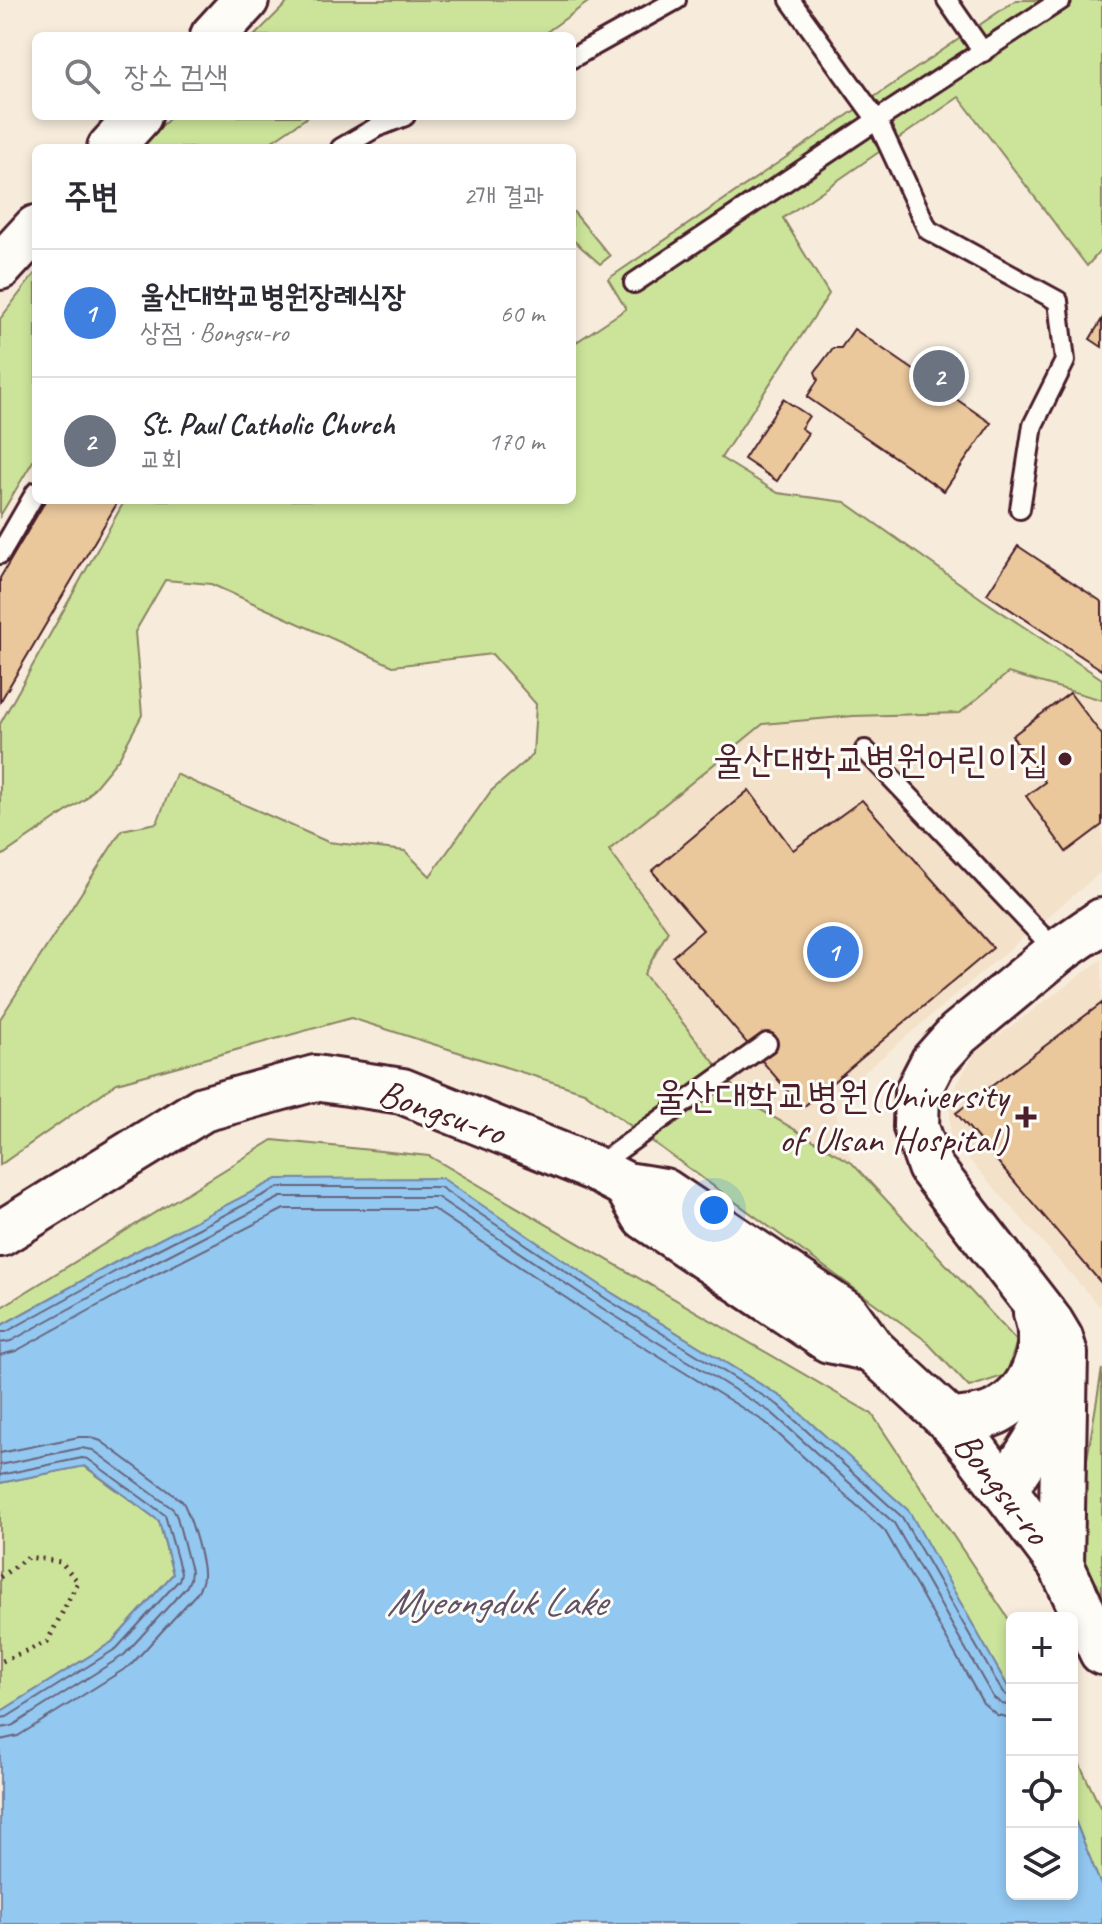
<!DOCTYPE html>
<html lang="ko">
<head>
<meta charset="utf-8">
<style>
  body { margin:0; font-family:Caveat,"Poor Story",sans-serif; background:#f2f2f3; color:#2b2b33 }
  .controls { position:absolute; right:24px; bottom:24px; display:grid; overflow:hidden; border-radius:12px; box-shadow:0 4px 12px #0003 }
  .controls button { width:72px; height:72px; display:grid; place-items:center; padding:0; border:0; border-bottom:2px solid #e1e1e2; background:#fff; color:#2b2b33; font:40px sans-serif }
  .you { position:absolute; left:714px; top:1210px; width:28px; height:28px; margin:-20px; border:6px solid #fff; border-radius:50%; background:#1a73e8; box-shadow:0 0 0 12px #1a73e833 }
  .badge { display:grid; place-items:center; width:52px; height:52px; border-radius:50%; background:#4a1f2b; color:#fff; font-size:26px; font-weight:700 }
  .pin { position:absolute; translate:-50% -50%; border:4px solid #fff; box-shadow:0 2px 8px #0006 }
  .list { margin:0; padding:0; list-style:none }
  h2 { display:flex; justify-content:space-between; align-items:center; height:104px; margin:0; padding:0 32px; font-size:34px }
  h2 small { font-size:26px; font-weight:400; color:#7c7c81 }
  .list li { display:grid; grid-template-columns:52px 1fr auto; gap:24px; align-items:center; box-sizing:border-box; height:128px; padding:0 32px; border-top:2px solid #e1e1e2 }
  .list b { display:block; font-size:30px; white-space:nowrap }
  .list p { margin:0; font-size:26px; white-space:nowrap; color:#7c7c81 }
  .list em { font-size:26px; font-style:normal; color:#7c7c81 }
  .icon { flex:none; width:44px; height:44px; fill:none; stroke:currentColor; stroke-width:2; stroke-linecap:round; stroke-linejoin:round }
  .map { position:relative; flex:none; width:1102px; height:1924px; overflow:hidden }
  .search { position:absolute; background:#fff; box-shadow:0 4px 12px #0003; left:32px; top:32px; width:544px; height:88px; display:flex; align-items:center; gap:20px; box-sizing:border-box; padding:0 28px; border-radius:12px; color:#7c7c81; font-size:30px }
  .panel { position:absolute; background:#fff; box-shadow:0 4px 12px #0003; left:32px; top:144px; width:544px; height:360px; border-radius:12px }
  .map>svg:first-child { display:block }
</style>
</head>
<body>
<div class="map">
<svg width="1102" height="1924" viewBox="0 0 1102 1924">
  <rect width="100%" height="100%" fill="#f7ecdc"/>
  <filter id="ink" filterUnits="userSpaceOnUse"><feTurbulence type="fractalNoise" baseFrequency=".0125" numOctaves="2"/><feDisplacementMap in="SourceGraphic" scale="16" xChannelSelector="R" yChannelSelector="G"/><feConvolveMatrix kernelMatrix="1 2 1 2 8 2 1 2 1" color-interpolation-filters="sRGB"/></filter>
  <g filter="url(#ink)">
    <!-- built -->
    <g fill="#f3e1c9">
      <polygon points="1008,673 1102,700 1102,871 862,1074 836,1114 852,1163 744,1100 643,974 668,931 609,850 763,724 853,716 960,713"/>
      <polygon points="1102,959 1102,1304 1099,1306 950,1138 950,1097 975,1053"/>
    </g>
    <!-- green -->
    <g fill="#cbe49a" stroke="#8a8262" stroke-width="2">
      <polygon points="290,0 591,0 541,36 254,36"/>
      <polygon points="1016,0 1102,0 1102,249 1087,266 959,97 783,218 829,294 721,458 778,493 845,502 982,599 1102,679 1102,700 1008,673 960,713 853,716 763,724 609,850 668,931 644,974 744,1100 852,1163 1017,1341 1006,1375 969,1387 925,1340 584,1092 351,1018 117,1083 0,1165 0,1019 122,830 157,823 176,774 328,842 405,851 430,876 491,791 533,755 536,704 492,654 393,666 211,584 165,580 135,632 142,715 119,758 85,799 0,857 0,724 125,500 572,500 572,345 626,309 608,279"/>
      <polygon points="172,116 309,116 262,148 139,148"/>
      <polygon points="572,210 610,256 600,264 572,239"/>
      <polygon points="36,272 36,456 0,516 0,319"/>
      <polygon points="273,1140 429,1156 872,1414 1012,1624 1012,1694 908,1511 783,1398 612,1293 123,1258 0,1326 0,1308"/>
      <polygon points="1102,1369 1102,1598 1074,1538"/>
      <polygon points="84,1466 159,1521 173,1574 112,1642 0,1712 0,1483"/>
      <polygon points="1072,1748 1102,1811 1102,1888 1072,1813"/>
    </g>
    <!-- water -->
    <polygon fill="#93c8f1" stroke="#7684a2" stroke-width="2" points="442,1178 612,1293 783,1398 909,1511 1012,1694 1012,1894 1072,1894 1072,1813 1102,1888 1102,1924 0,1924 0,1712 112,1642 173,1574 159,1521 85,1466 0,1483 0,1326 123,1258 277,1179"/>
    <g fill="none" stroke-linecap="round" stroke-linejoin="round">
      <!-- shore -->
      <g stroke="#67637a" stroke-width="2">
        <polyline points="0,1332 6,1332 127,1265 279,1187 440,1187 608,1300 778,1405 902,1517 1002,1691 1006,1695 1012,1696"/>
        <polyline points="0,1343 11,1341 132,1274 281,1197 437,1197 602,1308 772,1413 894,1523 993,1697 1002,1704 1012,1706"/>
        <polyline points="0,1355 16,1351 137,1284 284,1209 433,1209 596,1318 765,1422 885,1531 983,1703 997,1715 1012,1718"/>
        <path d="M0,1453L79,1437H89L101,1441L182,1501C190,1513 204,1562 203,1576C203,1583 200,1588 196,1594L131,1665L18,1736L0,1740"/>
        <polyline points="0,1465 81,1448 93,1450 173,1509 177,1517 191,1571 190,1579 187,1586 124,1655 12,1726 0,1728"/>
        <polyline points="0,1475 82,1458 88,1459 165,1515 181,1573 179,1580 117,1648 7,1717 0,1718"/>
      </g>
    </g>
    <!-- building -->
    <g fill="#eac89c" stroke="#4a1f2b" stroke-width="2">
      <polygon points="1102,319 1102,347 1090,339"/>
      <polygon points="854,329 991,423 944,491 807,397 818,380 815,372 833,348 841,348"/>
      <polygon points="783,399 809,416 801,428 808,433 777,481 744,459"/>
      <polygon points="46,500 119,500 0,702 0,578"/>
      <polygon points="1018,546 1102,602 1102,670 987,594"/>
      <polygon points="1070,693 1102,735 1102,825 1066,852 1026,796 1045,782 1012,736"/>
      <polygon points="749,790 793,850 862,800 993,948 802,1108 673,956 703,930 652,871"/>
      <polygon points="1102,1003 1102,1284 956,1113"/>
    </g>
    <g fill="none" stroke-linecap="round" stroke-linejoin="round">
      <defs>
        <g id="lane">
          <polyline points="790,0 877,120 928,230 1058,301 1065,361 1033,425 1020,509"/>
          <polyline points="947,0 983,52"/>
          <polyline points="572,58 676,0"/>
          <polyline points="341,148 377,127 405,116"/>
          <polyline points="634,283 877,120 1061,0"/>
          <polyline points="0,554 36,492"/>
          <polyline points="865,750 1057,952"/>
          <polyline points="594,1168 767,1043"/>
        </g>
        <g id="secondary">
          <polyline points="213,36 246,0"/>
          <polyline points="110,148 139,116"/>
          <polyline points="0,267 36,228"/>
          <polyline points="626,1185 645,1217 829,1340 872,1349"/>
          <polyline points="0,1234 203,1109 315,1078 402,1091 593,1168 626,1185 664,1191 847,1314 872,1349 951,1422 973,1448 1061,1565 1102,1652"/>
          <path d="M951,1422C965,1419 982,1419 994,1413C1031,1396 1049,1351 1036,1313"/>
          <path d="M1004,1489C1025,1459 1045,1430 1058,1396"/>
          <polyline points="1061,1565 1065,1354 1060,1338 1051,1323 930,1167 916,1127 917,1093 933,1062 958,1034 1057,952 1102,921"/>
        </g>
      </defs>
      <!-- lane casing -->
      <use href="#lane" stroke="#4a1f2b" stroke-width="24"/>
      <!-- secondary casing -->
      <use href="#secondary" stroke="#4a1f2b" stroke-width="50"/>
      <!-- path -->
      <polyline stroke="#4a1f2b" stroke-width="5" stroke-dasharray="2 6" stroke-linecap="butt" points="0,1577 28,1557 61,1562 78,1582 47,1642 0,1662"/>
      <!-- lane -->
      <use href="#lane" stroke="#fdfcf7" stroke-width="18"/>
      <!-- secondary -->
      <use href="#secondary" stroke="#fdfcf7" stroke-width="44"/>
    </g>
  </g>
  <!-- markers -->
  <g fill="#4a1f2b" stroke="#fdfcf7" stroke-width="3">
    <circle cx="1065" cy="759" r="8"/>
    <path d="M1022 1105h8v8h8v8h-8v8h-8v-8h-8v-8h8z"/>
  </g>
  <g text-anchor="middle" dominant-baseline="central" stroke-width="6" stroke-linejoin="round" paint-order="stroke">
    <!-- poi labels -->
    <g font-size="38" fill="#4a1f2b" stroke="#fdfcf7" text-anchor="end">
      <text x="1049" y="759">울산대학교병원어린이집</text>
      <text x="1008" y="1095">울산대학교병원(University<tspan x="1008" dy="44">of Ulsan Hospital)</tspan></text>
    </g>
    <!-- street labels -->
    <g font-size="38" fill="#4a1f2b" stroke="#fdfcf7">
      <text transform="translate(442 1112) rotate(19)">Bongsu-ro</text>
      <text transform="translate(1002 1488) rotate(52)">Bongsu-ro</text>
    </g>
    <!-- water labels -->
    <g font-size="40" font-style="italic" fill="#605266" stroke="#fdfcf7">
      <text x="496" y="1602">Myeongduk Lake</text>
    </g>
  </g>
</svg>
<div class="controls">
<button>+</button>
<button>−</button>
<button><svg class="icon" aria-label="locate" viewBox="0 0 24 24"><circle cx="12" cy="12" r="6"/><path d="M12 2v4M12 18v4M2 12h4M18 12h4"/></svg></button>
<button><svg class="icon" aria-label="layers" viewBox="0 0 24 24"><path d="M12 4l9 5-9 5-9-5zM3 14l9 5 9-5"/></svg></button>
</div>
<div class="you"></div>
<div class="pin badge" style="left:833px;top:952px;background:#3f7fe0">1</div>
<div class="pin badge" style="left:939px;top:376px;background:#6b7280">2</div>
<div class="search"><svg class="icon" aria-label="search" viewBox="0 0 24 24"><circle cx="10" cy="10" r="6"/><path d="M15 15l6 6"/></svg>장소 검색</div>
<section class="panel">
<h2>주변<small>2개 결과</small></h2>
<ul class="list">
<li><span class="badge" style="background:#3f7fe0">1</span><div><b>울산대학교병원장례식장</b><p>상점 · Bongsu-ro</p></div><em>60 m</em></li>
<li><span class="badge" style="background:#6b7280">2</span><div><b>St. Paul Catholic Church</b><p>교회</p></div><em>170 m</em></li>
</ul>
</section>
</div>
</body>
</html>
